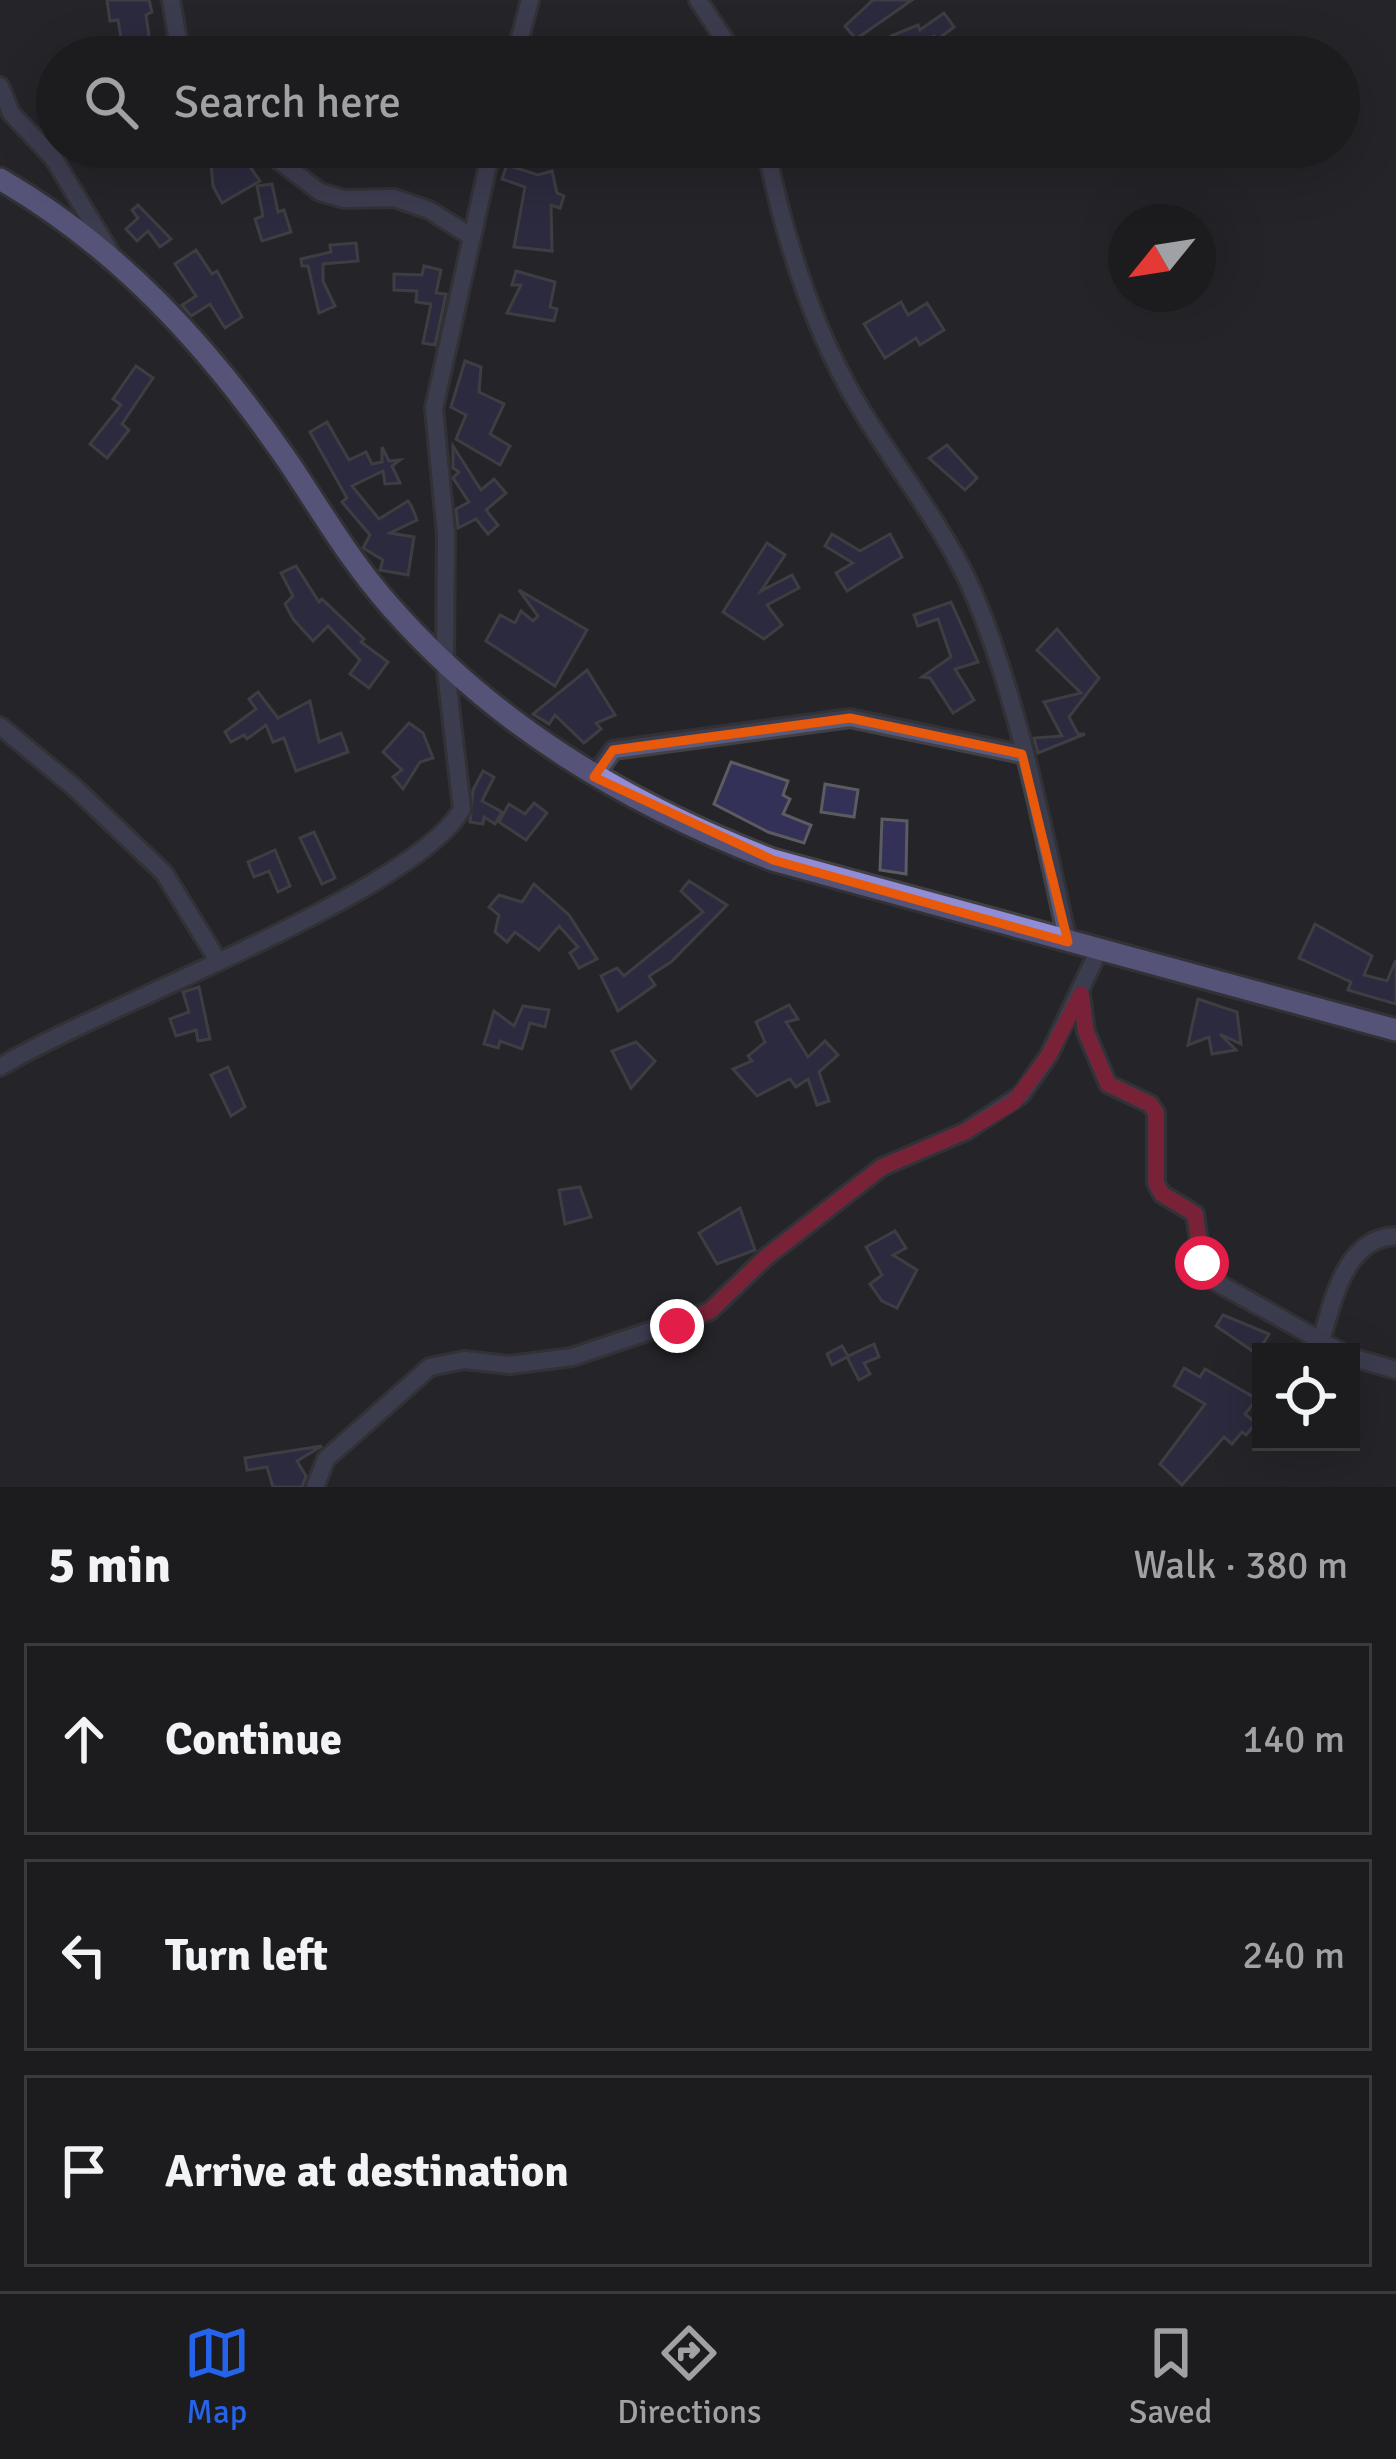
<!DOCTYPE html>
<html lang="en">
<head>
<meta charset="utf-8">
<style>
  body { margin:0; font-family:Signika,sans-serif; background:#29292c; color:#f1f3f6 }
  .controls { position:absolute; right:36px; bottom:36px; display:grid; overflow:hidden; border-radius:0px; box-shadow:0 12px 48px #0002 }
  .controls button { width:108px; height:108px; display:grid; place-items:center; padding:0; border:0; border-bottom:3px solid #3a3a3d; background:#1c1c1f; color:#f1f3f6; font:60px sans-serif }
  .compass { position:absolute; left:1108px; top:204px; width:108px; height:108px; border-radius:50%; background:#1c1c1f; box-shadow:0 12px 48px #0002; rotate:240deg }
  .stop { position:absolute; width:36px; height:36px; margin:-27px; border:9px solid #e11d48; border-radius:50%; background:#fff }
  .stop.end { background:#e11d48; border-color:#fff; box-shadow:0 3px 12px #0008 }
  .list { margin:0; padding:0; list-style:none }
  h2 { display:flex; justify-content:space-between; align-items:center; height:156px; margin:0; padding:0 48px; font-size:51px }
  h2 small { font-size:39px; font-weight:400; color:#a0a1a4 }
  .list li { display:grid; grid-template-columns:78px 1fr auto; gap:36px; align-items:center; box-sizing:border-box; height:192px; margin:0 24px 24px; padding:0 24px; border:3px solid #3a3a3d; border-radius:0px }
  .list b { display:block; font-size:45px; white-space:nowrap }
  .list em { font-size:39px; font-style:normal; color:#a0a1a4 }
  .icon { flex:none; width:66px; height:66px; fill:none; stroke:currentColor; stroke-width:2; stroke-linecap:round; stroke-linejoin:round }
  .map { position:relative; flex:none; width:1396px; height:1487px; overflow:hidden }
  .search { position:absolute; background:#1c1c1f; box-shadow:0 12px 48px #0002; left:36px; right:36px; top:36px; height:132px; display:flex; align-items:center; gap:30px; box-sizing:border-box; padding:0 42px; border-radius:66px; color:#a0a1a4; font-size:45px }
  .sheet { height:804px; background:#1c1c1f }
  nav { display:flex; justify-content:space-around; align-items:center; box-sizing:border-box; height:168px; border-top:3px solid #3a3a3d; background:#1c1c1f; font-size:33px; color:#a0a1a4 }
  nav a { display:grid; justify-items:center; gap:6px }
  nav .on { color:#2563eb }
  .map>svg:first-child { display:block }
</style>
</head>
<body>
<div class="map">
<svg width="1396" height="1487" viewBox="0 0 1396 1487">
  <rect width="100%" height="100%" fill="#252529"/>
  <!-- building -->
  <g fill="#333157" stroke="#5b5b60" stroke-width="3">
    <polygon points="107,0 149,0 152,12 146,15 152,57 124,57 118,20 110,21"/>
    <polygon points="873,0 912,0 856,39 845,26"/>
    <polygon points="944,13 954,27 937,40 934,36 901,50 907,57 872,57 891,36 918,25 920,30"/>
    <polygon points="201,147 236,147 260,181 222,203 213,186 211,164 219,165"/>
    <polygon points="507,165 538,175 552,171 557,193 564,196 560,208 551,205 552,251 514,247 525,187 502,179"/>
    <polygon points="272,184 278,212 284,210 291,232 262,241 255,219 263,216 257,186"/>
    <polygon points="138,205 171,239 160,247 148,231 137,241 126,229 138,218 132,210"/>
    <polygon points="356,243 358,261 323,264 323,281 335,306 319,313 308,266 302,266 301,259 331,252 330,245"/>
    <polygon points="196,250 212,274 217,271 242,317 225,328 210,304 191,316 182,305 196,296 175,264"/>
    <polygon points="424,266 441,270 436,293 446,294 435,345 423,343 431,304 416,302 417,291 394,290 394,274 422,275"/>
    <polygon points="516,271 555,282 550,307 557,309 554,321 507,313 521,285 512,285"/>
    <polygon points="901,302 908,315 927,303 944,330 920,345 916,338 885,358 864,324"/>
    <polygon points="465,361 481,367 479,392 504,404 490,434 510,446 500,465 456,439 466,415 451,407"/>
    <polygon points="136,366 153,378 122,424 129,430 107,458 90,444 121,405 113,399"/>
    <polygon points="327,422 349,460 366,452 372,464 382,462 382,447 389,461 400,460 392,466 400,483 385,484 383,471 352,486 379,519 408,501 411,505 417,520 390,533 414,537 408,575 380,570 383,560 363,548 370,535 342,502 347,498 310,432"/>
    <polygon points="947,445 977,478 965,490 929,458"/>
    <polygon points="453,446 481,490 494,479 506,493 486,510 498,525 488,534 476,519 458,528 456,509 469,502 453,478 459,472 453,468"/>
    <polygon points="832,534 860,551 890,534 902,557 847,591 836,573 853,563 825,546"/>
    <polygon points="767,543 785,555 761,591 792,575 799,588 767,605 782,625 764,639 723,612"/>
    <polygon points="296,566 319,602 322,599 364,639 361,642 388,662 369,688 350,674 360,660 328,626 313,641 293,619 285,604 293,596 281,573"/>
    <polygon points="519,590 587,630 555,686 486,641 500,615 515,623 521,611 533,621 538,616"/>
    <polygon points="951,602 978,662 955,669 974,700 953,713 930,678 922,677 951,657 938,619 918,626 914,615"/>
    <polygon points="1057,629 1099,678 1069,717 1078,734 1085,734 1038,753 1034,738 1062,736 1044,702 1081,693 1037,650"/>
    <polygon points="587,670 615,715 596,723 601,729 584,743 555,715 549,724 533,714"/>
    <polygon points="258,692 278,718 310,701 319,742 341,733 348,752 296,771 284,738 273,742 266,725 247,739 244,735 231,742 225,732 256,709 249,699"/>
    <polygon points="409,723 423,733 433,758 420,762 403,789 393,777 402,770 383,752"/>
    <polygon points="731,762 788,781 783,795 790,799 783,814 811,825 804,843 768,832 714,804"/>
    <polygon points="483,771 494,777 482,801 502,812 495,824 484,817 483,824 470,822 473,790"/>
    <polygon points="825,784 858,790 854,817 821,812"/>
    <polygon points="534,803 547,813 526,840 499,822 509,804 525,814"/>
    <polygon points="882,819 907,821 906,874 880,870"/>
    <polygon points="314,832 335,878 322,884 300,838"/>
    <polygon points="275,850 290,886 278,892 269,871 254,877 248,862"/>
    <polygon points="689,881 727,905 671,962 649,976 655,985 618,1011 601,976 617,968 624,976 703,912 681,891"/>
    <polygon points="534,884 569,915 597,959 579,968 570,953 578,947 559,926 539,950 515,932 507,942 495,932 499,915 489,907 499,895 522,902"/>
    <polygon points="1315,924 1372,956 1364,975 1387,981 1396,960 1396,1004 1348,990 1351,982 1299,958"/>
    <polygon points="199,987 210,1039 198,1041 196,1030 176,1036 170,1019 189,1012 183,992"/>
    <polygon points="1198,999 1237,1012 1241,1044 1220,1034 1236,1050 1212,1054 1209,1037 1188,1045"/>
    <polygon points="789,1005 798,1019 786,1022 808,1057 825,1041 838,1055 819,1072 829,1101 817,1105 808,1079 796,1087 790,1079 757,1096 733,1069 752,1061 748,1056 765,1042 756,1022"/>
    <polygon points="523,1006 549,1010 545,1027 530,1023 522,1049 500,1041 498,1048 484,1044 494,1011 514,1026"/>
    <polygon points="636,1042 655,1061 631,1088 612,1051"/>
    <polygon points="228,1067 245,1107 231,1116 211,1075"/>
    <polygon points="580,1187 591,1217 565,1224 559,1190"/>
    <polygon points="740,1208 755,1250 717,1264 699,1233"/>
    <polygon points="895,1231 906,1248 893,1255 917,1270 897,1308 882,1301 870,1284 882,1275 866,1247"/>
    <polygon points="1223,1315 1269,1334 1257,1354 1216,1326"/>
    <polygon points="874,1344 879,1357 864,1363 870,1374 859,1380 847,1357 832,1365 827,1354 842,1346 848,1356"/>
    <polygon points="1184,1368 1200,1377 1205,1369 1257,1399 1245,1414 1256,1423 1246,1435 1242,1432 1232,1444 1224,1437 1182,1485 1160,1464 1205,1404 1174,1386"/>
    <polygon points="322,1446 297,1461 306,1476 302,1487 273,1487 267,1467 247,1470 245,1458"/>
  </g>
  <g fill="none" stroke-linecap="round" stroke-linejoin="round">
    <defs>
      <g id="minor">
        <polyline points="171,0 181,57"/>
        <polyline points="698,0 736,57"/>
        <polyline points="515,57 530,0"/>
        <polyline points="0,86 11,113 54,159 110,252"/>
        <polyline points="261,147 320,192 344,199 394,198 429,210 469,235"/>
        <path d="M766,147C782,230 811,323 853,396C892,464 945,525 976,599C1019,704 1043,830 1068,942"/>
        <polyline points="0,726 74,787 164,873 217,959"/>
        <polyline points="594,777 613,750 850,718 1022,754"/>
        <polyline points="1081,995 1086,1032 1108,1084 1150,1104 1156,1113 1156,1183 1162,1194 1195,1214 1202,1263 1216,1282 1341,1352"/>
        <path d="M0,1067C96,1008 416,892 462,809L445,662L446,534L434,408L492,147"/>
        <path d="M1321,1340C1334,1300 1344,1238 1396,1236"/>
        <polyline points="1351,1357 1396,1370"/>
        <polyline points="315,1487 326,1459 430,1367 464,1360 510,1365 572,1357 710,1311 765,1258 882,1167 966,1131 1021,1095 1049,1055 1099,950"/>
      </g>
      <path id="major" d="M0,179C118,247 208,346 285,457C319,507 349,560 390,606C494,725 627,804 773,860L1396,1030"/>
    </defs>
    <!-- minor casing -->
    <use href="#minor" stroke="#414145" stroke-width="22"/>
    <!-- major casing -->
    <use href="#major" stroke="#414145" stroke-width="27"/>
    <!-- minor -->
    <use href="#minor" stroke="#5a5a7d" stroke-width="16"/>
    <!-- major -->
    <use href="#major" stroke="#908dd6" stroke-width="21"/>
  </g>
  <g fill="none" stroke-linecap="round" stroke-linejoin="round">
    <!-- route -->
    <polyline stroke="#e11d48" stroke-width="15" points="677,1326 710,1311 765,1258 882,1167 966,1131 1014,1102 1049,1055 1081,994 1086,1032 1108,1084 1150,1104 1156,1113 1156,1183 1162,1194 1195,1214 1202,1263"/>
  </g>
  <!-- marked area -->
  <path d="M0 0H1396V1487H0ZM850,718L1022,754L1068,942L773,860L594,777L613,750Z" fill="#252529" fill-opacity=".55" fill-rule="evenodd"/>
  <path fill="none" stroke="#e8590c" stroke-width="9" stroke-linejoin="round" d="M850,718L1022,754L1068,942L773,860L594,777L613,750Z"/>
</svg>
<div class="controls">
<button><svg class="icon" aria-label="locate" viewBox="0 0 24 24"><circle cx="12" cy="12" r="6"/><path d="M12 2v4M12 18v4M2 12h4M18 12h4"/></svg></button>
</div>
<svg class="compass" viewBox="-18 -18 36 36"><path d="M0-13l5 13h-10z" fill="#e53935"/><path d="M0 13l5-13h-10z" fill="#a0a1a4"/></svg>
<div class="stop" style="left:1202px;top:1263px"></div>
<div class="stop end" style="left:677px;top:1326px"></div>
<div class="search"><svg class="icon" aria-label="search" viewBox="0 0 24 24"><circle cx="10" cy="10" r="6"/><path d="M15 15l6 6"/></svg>Search here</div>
</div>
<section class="sheet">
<h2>5 min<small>Walk · 380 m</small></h2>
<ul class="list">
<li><svg class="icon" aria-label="ahead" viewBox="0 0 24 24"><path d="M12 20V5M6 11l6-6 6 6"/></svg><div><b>Continue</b></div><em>140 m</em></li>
<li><svg class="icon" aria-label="left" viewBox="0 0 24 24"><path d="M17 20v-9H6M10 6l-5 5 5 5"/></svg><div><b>Turn left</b></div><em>240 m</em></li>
<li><svg class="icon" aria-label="arrive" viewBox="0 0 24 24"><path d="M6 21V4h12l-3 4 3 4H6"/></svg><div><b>Arrive at destination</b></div></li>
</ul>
</section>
<nav>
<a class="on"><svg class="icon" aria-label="map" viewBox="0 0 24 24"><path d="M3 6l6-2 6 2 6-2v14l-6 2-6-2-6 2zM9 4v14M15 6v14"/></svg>Map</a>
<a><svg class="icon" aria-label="directions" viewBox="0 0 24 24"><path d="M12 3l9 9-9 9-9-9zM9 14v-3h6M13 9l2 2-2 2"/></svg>Directions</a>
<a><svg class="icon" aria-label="saved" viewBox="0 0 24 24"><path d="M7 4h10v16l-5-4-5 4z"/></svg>Saved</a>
</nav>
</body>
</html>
